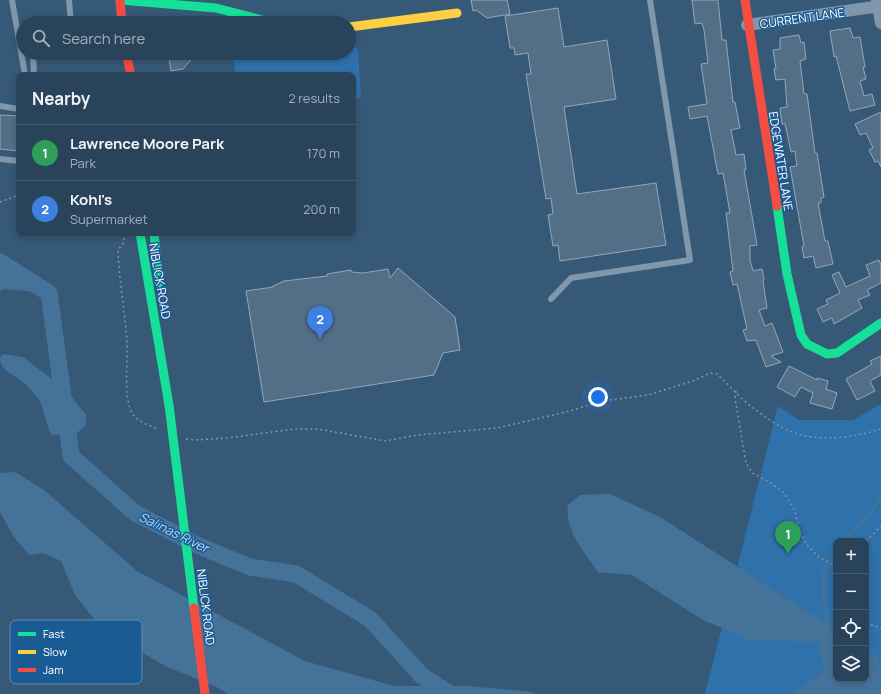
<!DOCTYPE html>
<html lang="en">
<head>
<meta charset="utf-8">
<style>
  body { margin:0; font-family:Manrope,sans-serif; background:#344e63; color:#f1f3f6 }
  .controls { position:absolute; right:12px; bottom:12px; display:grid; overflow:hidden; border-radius:8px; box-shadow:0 2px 6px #0003 }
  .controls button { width:36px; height:36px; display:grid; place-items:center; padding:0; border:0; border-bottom:1px solid #445c70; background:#28435a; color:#f1f3f6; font:20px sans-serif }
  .you { position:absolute; left:598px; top:397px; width:14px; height:14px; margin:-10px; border:3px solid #fff; border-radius:50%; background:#1a73e8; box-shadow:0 0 0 6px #1a73e833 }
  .badge { display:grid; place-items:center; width:26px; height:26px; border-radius:50%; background:#eead8d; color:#fff; font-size:13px; font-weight:700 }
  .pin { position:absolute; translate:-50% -33px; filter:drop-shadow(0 1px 2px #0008) }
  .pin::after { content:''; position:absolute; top:21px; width:14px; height:12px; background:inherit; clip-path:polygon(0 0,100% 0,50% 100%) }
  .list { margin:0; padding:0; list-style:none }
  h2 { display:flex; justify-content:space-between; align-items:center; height:52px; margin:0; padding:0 16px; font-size:17px }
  h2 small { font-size:13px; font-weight:400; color:#a5b0bb }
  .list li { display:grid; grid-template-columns:26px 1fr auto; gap:12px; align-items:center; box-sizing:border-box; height:56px; padding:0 16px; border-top:1px solid #445c70 }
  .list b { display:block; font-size:15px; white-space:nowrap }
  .list p { margin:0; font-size:13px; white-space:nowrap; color:#a5b0bb }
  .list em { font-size:13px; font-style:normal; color:#a5b0bb }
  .icon { flex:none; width:22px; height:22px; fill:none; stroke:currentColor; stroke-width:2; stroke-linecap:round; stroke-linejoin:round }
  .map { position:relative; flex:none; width:881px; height:694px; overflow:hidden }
  .search { position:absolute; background:#28435a; box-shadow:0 2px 6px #0003; left:16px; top:16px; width:340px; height:44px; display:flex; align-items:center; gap:10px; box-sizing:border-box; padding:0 14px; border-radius:22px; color:#a5b0bb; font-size:15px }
  .panel { position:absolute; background:#28435a; box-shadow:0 2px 6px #0003; left:16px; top:72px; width:340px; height:164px; border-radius:8px }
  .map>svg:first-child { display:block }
</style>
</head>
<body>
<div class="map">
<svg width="881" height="694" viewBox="0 0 881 694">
  <rect width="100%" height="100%" fill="#365978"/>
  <!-- green -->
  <g fill="#2f71aa" fill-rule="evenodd">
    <polygon points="349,41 358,49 361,98 353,99 353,75 236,75 232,53 349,53"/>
    <path d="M881,404V694H705L778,406L799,420H853ZM836,541H866V679H836Z"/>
  </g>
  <!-- water -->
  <g fill="#457299">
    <polygon points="0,262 49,293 4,289 0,291"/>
    <path d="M3,354L23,357L65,389L86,415V425L75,435H52C44,423 45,406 37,397C33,392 27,385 22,381C12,374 0,370 0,357Z"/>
    <polygon points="15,472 44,490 137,571 305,661 394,686 467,686 526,691 537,694 228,694 215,686 167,667 102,629 75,595 61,561 43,553 29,555 14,537 0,512 0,473"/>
    <path d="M610,494L660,517L836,630V679H866V649L881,659V694H794V692L824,672L819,642L750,640L703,620L632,575L598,572C585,553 564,530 568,505L580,495Z"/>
  </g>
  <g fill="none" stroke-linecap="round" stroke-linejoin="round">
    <!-- stream -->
    <g stroke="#457299" stroke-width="3">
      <polyline points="844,541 881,500"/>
      <path d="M829,627C824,600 815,572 836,549"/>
    </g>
    <!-- river -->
    <polyline stroke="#457299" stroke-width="17" points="0,262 49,293 71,456 135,513 199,546 250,567 296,574 370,619 422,676 450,694"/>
  </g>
  <!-- building -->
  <g fill="#536f87" stroke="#93a7b9">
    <polygon points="471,0 507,0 510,14 487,18 476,10 473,11"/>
    <polygon points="692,0 718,0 722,40 726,40 733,102 735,102 740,128 731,130 736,155 744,154 746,170 744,170 757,245 750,246 750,260 753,271 762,269 764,280 763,281 767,308 759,310 765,326 772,323 783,352 771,356 781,362 766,367 756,340 747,341 743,330 747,329 737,284 733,285 730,272 733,271 726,213 730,213 723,173 718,174 707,116 690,119 688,107 707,104 701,64 708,63 704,30 702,23 695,24"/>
    <polygon points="558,8 564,47 607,40 616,99 564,107 577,194 656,183 666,245 560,261 558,245 553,246 548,215 553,214 551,198 546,199 526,74 531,74 528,53 515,55 514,48 510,48 505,16"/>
    <polygon points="850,28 853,38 860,37 865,67 863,67 866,79 860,81 864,96 872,94 875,105 850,111 836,56 834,57 830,31"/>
    <polygon points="799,35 801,43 804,42 806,59 800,61 804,94 807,94 815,153 817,153 824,197 821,198 821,203 818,203 825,241 828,241 833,264 816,268 813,256 804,258 802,247 804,246 790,167 797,166 795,151 791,152 785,124 782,124 780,108 787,107 785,79 776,80 774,69 776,69 773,50 780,49 780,38"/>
    <polygon points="168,53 197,53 183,69 171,71"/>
    <polygon points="881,112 881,167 878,161 875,162 869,150 873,148 866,133 860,135 855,124"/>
    <polygon points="0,115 19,116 19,151 0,149"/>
    <polygon points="879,260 881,265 881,283 867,290 870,295 858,300 862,308 834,324 832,318 823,322 817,309 828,304 826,300 840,293 832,275 839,272 846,287 870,276 866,265"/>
    <polygon points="398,268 455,317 460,350 443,353 434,375 264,402 246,291 273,287 273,286 284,281 327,276 327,274 351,270 351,272 363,273 388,269 390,278"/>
    <polygon points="881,356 881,375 870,381 875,391 857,400 846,379 872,364 870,361"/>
    <polygon points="789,366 817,380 817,378 828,381 826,389 837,393 832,409 810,403 813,393 801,387 795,397 777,387"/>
  </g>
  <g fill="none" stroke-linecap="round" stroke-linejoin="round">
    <!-- path -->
    <g stroke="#7f96ab" stroke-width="1.5" stroke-dasharray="2 3" stroke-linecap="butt">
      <polyline points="0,202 19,195"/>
      <path d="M124,233V242L118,250C119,281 125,312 127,342C128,362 123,396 132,413C137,422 149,425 158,429"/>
      <polyline points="736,391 735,398 746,463 752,473 771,483 784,493 794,509 801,534 808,546 819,557 836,566"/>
      <path d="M186,439L195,440L227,438L295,429H318L385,441L418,435L497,428L566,412L603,401L648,395L693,381L710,373L717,374C729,385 741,399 753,408C763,415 776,425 787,430C815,443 853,438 881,429"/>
      <polyline points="866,541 881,526"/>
      <polyline points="866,623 881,628"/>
    </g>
    <!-- lane -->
    <g stroke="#7f96ab" stroke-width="6">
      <polyline points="12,0 25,75"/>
      <polyline points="69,0 71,23"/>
      <polyline points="33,53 34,75"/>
      <polyline points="0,106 19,109"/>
      <polyline points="0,159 19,161"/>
      <polyline points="551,299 571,278 690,260 650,0"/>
    </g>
    <!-- street -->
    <g stroke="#7f96ab" stroke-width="12">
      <polyline points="877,0 881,23"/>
      <polyline points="747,25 881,6"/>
    </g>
    <!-- fast -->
    <g stroke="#16e098" stroke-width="9">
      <polyline points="120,0 216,8 273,23"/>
      <polyline points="777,206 787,274 801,335 807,344 827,354 837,353 881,323"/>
      <polyline points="140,233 169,405"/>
      <polyline points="154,233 159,283"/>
    </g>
    <!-- slow -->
    <polyline stroke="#ffcf43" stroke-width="9" points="349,27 457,13"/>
    <!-- jam -->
    <g stroke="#f24e42" stroke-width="9">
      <polyline points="120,0 122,23"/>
      <polyline points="745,0 777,206"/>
      <polyline points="126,53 131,75"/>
    </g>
    <!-- fast-bridge -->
    <polyline stroke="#16e098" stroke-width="9" points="169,405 194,608"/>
    <!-- jam-bridge -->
    <polyline stroke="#f24e42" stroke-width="9" points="194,608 205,694"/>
  </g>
  <g text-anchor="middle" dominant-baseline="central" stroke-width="3" stroke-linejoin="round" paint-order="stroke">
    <!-- street labels -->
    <g font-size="12" fill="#fff" stroke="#1a5b94">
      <text transform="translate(802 18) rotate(-8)">CURRENT LANE</text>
      <text transform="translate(781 161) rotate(81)">EDGEWATER LANE</text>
      <text transform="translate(160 281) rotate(80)">NIBLICK ROAD</text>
      <text transform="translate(206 607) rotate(83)">NIBLICK ROAD</text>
    </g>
    <!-- water labels -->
    <g font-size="13" font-style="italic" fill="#b8daf6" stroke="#1a5b94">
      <text transform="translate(174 532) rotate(26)">Salinas River</text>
    </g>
  </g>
  <!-- legend -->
  <rect x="10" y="620" width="132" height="64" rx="6" fill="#1a5b94" stroke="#5f8cb4" stroke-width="1"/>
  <rect x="18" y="632" width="18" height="4" fill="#16e098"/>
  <rect x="18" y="650" width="18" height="4" fill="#ffcf43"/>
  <rect x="18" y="668" width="18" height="4" fill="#f24e42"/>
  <g font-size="11" fill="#fff">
    <text x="43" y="638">Fast</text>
    <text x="43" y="656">Slow</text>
    <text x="43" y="674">Jam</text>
  </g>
</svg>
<div class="controls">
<button>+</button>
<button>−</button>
<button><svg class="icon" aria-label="locate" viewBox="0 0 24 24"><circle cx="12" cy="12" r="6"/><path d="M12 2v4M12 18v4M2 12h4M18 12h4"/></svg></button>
<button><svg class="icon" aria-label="layers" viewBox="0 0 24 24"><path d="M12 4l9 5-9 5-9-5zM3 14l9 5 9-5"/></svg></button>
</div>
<div class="you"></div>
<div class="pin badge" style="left:788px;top:554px;background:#2e9e5b">1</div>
<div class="pin badge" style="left:320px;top:339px;background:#3f7fe0">2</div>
<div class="search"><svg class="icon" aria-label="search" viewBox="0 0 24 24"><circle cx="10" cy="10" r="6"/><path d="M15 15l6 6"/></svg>Search here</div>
<section class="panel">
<h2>Nearby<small>2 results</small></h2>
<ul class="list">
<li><span class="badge" style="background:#2e9e5b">1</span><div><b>Lawrence Moore Park</b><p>Park</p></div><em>170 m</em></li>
<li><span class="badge" style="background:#3f7fe0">2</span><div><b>Kohl's</b><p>Supermarket</p></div><em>200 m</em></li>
</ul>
</section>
</div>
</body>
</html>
